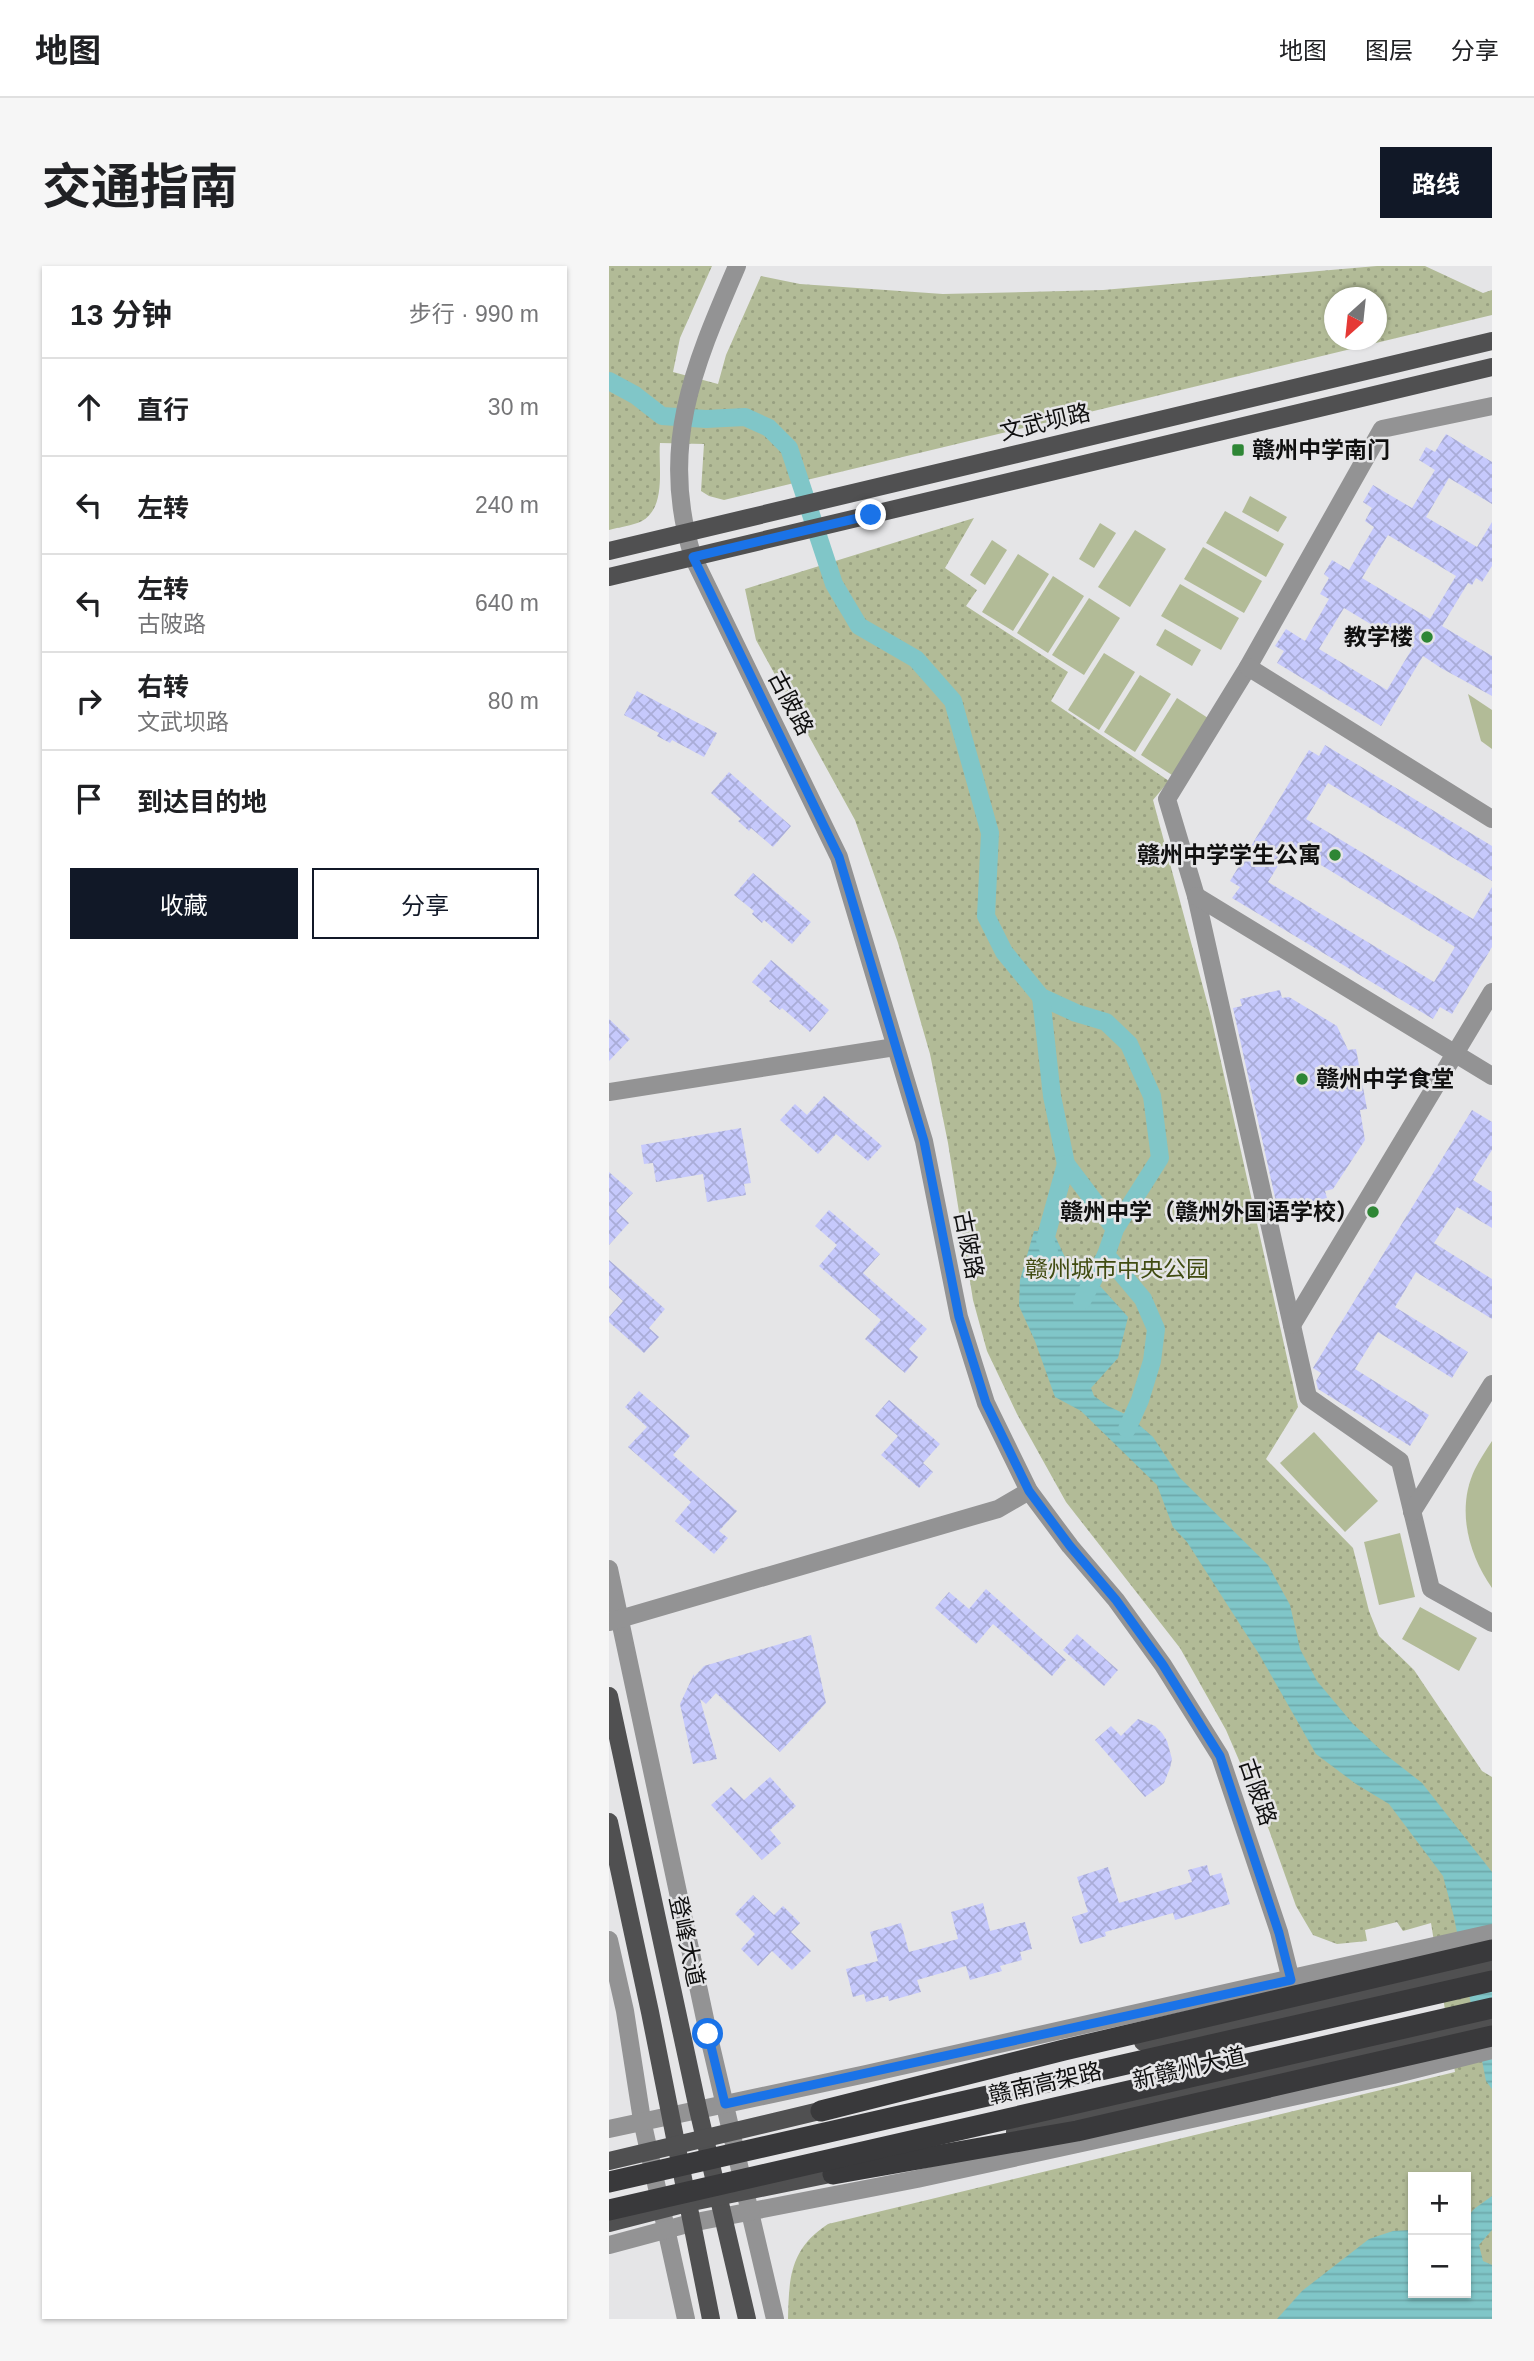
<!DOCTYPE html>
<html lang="zh">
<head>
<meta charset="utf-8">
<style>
  body { margin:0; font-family:Arial,"Noto Sans SC",sans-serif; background:#f6f6f6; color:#202124 }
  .controls { position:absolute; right:21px; bottom:21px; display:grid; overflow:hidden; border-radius:0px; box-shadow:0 2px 5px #0004 }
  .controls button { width:63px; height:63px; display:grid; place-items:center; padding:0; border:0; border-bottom:2px solid #e0e0e0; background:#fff; color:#202124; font:35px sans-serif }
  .compass { position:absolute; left:715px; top:21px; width:63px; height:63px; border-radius:50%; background:#fff; box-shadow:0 2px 5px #0004; rotate:207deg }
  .stop { position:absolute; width:21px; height:21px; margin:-16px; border:5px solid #1a73e8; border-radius:50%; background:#fff }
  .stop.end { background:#1a73e8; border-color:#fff; box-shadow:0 2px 7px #0008 }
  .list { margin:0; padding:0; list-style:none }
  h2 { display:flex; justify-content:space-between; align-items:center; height:91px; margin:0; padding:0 28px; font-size:30px }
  h2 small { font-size:23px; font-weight:400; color:#757577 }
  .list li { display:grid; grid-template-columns:46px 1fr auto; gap:21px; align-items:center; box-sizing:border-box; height:98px; padding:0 28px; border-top:2px solid #e0e0e0 }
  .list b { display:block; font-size:26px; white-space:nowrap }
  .list p { margin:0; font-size:23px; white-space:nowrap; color:#757577 }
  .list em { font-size:23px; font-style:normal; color:#757577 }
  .actions { display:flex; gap:14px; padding:21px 28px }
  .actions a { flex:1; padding:16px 0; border:2px solid #111827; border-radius:0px; text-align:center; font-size:24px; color:#111827 }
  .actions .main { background:#111827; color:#fff }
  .icon { flex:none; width:38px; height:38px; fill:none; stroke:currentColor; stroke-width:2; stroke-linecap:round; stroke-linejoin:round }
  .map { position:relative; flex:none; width:883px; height:2053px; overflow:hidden; border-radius:0px }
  header { display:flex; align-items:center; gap:42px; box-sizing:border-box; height:98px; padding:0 35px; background:#fff; border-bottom:2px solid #e0e0e0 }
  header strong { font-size:33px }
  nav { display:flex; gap:38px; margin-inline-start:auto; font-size:24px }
  .intro { display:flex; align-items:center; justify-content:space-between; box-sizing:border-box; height:168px; padding:0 42px }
  h1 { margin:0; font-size:49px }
  .button { padding:18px 32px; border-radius:0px; background:#111827; color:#fff; font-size:24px; font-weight:700 }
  main { display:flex; gap:42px; padding:0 42px }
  aside { flex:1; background:#fff; border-radius:0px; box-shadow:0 2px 5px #0004 }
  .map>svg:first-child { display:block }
</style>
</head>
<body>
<header>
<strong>地图</strong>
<nav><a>地图</a><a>图层</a><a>分享</a></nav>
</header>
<div class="intro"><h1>交通指南</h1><a class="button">路线</a></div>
<main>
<aside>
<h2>13 分钟<small>步行 · 990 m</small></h2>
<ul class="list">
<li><svg class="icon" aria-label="ahead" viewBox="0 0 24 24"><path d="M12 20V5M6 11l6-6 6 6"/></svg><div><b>直行</b></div><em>30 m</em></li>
<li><svg class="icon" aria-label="left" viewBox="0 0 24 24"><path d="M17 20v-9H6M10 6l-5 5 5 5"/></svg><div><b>左转</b></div><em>240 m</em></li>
<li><svg class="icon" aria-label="left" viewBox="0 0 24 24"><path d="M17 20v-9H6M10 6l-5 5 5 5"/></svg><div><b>左转</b><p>古陂路</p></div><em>640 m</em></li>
<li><svg class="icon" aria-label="right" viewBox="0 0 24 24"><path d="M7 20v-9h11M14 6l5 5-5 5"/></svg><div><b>右转</b><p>文武坝路</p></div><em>80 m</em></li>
<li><svg class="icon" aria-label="arrive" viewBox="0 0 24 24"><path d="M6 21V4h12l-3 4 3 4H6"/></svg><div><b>到达目的地</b></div></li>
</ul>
<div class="actions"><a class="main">收藏</a><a>分享</a></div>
</aside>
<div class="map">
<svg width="883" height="2053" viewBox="0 0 883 2053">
  <defs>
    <pattern id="park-dots" width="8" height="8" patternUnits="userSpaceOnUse" patternTransform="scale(1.75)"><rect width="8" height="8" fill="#b2bb97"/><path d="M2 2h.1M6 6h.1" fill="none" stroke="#98a081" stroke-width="1.8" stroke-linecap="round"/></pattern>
    <pattern id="water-rules" width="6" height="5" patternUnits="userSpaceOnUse" patternTransform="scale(1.75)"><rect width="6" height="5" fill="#80c6c8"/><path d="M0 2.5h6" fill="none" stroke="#6ea9ab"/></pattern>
    <pattern id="building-cross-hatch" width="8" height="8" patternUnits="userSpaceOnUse" patternTransform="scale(1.75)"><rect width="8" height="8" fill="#c6c9fc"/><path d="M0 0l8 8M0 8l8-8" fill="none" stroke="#a9acd7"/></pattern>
  </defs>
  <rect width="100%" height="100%" fill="#e5e5e7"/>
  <!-- green -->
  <g fill="#b2bb97">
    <polygon points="641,230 678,251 669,266 633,246"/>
    <polygon points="616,245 675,278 657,311 597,277"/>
    <polygon points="491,257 507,267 485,302 470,293"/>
    <polygon points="526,264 557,283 521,341 489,321"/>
    <polygon points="383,274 398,284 376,319 361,309"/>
    <polygon points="594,281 653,315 635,347 575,313"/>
    <polygon points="409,288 440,308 404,365 373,346"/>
    <polygon points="444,310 475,330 439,387 408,367"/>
    <polygon points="571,318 630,352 612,384 552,350"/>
    <polygon points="480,332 511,352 475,409 443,389"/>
    <polygon points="556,363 592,384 583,400 547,379"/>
    <polygon points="495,387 526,406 490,464 459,444"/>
    <polygon points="531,409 562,428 526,486 495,466"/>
    <polygon points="859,428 883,444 883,483 872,475"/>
    <polygon points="568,432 599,452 563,509 532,489"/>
    <polygon points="705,1166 769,1235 736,1266 671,1197"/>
    <path d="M883,1175V1322C859,1288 847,1242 866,1203C871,1193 877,1184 883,1175Z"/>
    <polygon points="791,1267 806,1331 770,1339 755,1276"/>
    <polygon points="811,1341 868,1372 850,1405 793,1373"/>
  </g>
  <!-- park -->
  <g fill="url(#park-dots)" fill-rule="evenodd">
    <path d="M0,0H103L71,72L64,106L109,118L117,89L152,10L191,18L334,28L494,24L768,0H816L874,27L883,24V49L115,234L100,230L92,225L95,178L51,177C49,200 58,241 33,255C23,260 10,261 0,264ZM726,32H768V74H726Z"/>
    <path d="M365,252L336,302L368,324L357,340L459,406L442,435L560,515L544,534L602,751L689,1141L657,1193L744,1282L760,1345L770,1370L805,1404L873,1505L883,1511V2053H179C180,2011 181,1983 219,1958L846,1806L822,1657L794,1665L788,1656L756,1664L758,1675L728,1678L704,1669L687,1640L660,1564L617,1464L571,1382L457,1236L408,1148L378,1085L364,1034L339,877L321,788L289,677L246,554L147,374L136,323ZM804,1911H857V2027H804Z"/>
  </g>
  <!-- water -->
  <g fill="url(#water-rules)">
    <polygon points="425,965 441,965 447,972 459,998 483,1011 519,1051 509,1092 482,1122 485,1130 499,1140 520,1150 544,1171 571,1212 659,1299 681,1339 691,1383 708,1415 744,1458 776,1488 813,1517 883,1606 883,1823 877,1815 845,1651 834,1610 780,1538 747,1518 707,1488 650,1388 578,1276 564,1261 548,1219 472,1145 446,1131 426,1075 410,1040 411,1014"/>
    <polygon points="883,1930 883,1964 870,1979 874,1995 883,1999 883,2053 668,2053 693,2025 760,1973 784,1965 804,1964 804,2027 857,2027 857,1953 865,1943"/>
  </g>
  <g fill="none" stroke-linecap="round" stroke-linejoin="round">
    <!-- canal -->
    <g stroke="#80c6c8" stroke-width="18">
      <polyline points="0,115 26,129 53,150 97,153 136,151 160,162 180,182 225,318 250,360 307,393 344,435 381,567 377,650 395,686 432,731 467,747 497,756 520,778 543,830 551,892 506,963 497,989 473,1035"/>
      <polyline points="432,731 443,830 457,898 506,963"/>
      <polyline points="440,985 436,974 457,898"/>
      <polyline points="497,989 534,1033 547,1063 543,1095 531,1134 518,1163"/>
    </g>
  </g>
  <!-- building -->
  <g fill="url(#building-cross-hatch)" fill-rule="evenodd">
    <path d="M837,168L883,196V238L840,212L817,251L868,281L883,256V300L873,316L867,312L863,319L859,317L833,360L883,390V430L832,402L814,390L772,460L668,397L675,385L666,380L677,363L696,375L720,333L711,328L720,312L715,308L723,294L740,304L765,261L756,255L763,242L754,236L764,219L803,242L826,204L810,194L817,181L826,186ZM779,269L847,310L821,353L753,312ZM735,342L803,383L778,424L710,383Z"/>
    <polygon points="28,425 108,467 95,491 63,474 61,477 48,470 50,467 15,449"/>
    <path d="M716,479L883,580V615L719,517L697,553L864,653L883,621V681L843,748L831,741L824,753L623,632L631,621L621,615L700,484L710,490ZM681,580L846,681L825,716L659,616Z"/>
    <polygon points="120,506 182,560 164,581 142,562 140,565 129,555 132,553 102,527"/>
    <polygon points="144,607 202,656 183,678 155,654 153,657 143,648 145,645 125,629"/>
    <polygon points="162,694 220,744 201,766 173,742 171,744 160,735 163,733 143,716"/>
    <polygon points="671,724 673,732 680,731 728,760 739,784 747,783 758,843 751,844 756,874 724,923 716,925 718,932 686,939 685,932 667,936 624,742 633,740 631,733"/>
    <polygon points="0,753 21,773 0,795"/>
    <polygon points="215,830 273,880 259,895 227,868 209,888 171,854 186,838 198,849"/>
    <polygon points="863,844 883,856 883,884 864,914 883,926 883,962 848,941 825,977 883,1013 883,1053 807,1006 786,1041 859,1086 843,1112 769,1066 746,1103 820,1149 801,1180 709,1123 707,1115 712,1107 704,1102"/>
    <polygon points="132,862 142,917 135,918 137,929 98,936 94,908 47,916 44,897 35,898 32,879"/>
    <polygon points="0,906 24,927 7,945 20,957 0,979"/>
    <polygon points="220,944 271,988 254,1007 318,1063 300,1083 309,1091 296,1107 256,1073 272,1054 210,1000 228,979 206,960"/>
    <polygon points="0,994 56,1043 40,1062 50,1071 35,1087 0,1056 0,1051 14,1035 0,1022"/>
    <polygon points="30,1125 81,1170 64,1189 128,1245 110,1265 119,1272 105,1288 66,1255 82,1236 19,1181 38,1161 16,1141"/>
    <polygon points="280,1134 331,1178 314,1197 324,1206 310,1222 272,1189 289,1170 266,1150"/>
    <polygon points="377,1323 457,1394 443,1410 384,1358 367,1378 326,1342 340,1326 360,1343"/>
    <polygon points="468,1368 509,1404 495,1420 454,1384"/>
    <polygon points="202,1369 217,1437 171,1486 107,1427 97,1438 91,1433 108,1493 84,1498 71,1438 85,1408 85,1411 95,1400"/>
    <polygon points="529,1453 546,1460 553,1467 558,1475 563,1493 561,1502 555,1517 536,1531 486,1474 502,1460 512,1470"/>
    <polygon points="161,1511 187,1540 161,1564 172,1577 153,1594 102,1539 122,1521 135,1534"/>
    <polygon points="598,1599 601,1610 612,1607 621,1638 566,1654 564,1647 496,1666 497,1670 471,1678 463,1651 479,1646 468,1611 499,1601 510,1637 583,1616 579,1604"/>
    <polygon points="144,1629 165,1649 174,1640 191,1657 182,1666 202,1685 183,1704 163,1685 149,1700 132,1683 146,1668 126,1648"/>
    <polygon points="374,1637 381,1665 416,1656 423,1683 411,1686 413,1694 391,1700 393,1705 361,1714 357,1700 308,1714 312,1726 280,1735 279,1730 257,1736 255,1728 244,1731 237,1703 269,1695 261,1666 292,1657 300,1686 349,1673 342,1646"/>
  </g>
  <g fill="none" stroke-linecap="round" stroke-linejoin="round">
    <!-- minor -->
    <g stroke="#939394" stroke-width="18">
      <path d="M128,0C85,100 49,182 84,291L230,591L315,875L350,1051L377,1137L420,1225L461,1280L507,1334L554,1399L611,1490L670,1666L682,1714"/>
      <polyline points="883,140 773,163 639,401 558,533 587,630 699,1131 791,1195 822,1323 883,1357"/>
      <polyline points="639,401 883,553"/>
      <polyline points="587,630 883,810"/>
      <polyline points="0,826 286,781"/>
      <polyline points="683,1059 883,726"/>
      <polyline points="803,1246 883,1118"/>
      <polyline points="0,1303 99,1767 166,2053"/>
      <polyline points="0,1356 389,1243 420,1225"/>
      <polyline points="0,1674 16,1745 33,1854 77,2053"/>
      <polyline points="0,1863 257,1808 883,1667"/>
      <polyline points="0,1979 82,1957 308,1913 784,1809 883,1784"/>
    </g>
    <!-- major -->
    <g stroke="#505051" stroke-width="18">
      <polyline points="0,285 883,75"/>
      <polyline points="0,311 883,101"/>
      <polyline points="0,1430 89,1843 138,2053"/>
      <polyline points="0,1556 41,1746 102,2053"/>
      <polyline points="534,1776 883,1699"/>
      <polyline points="406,1866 883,1759"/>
      <polyline points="0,1895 223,1842"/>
      <polyline points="0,1957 78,1937 236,1905"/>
    </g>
    <!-- highway -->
    <g stroke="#39393b" stroke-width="21">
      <polyline points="212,1845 455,1784 883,1684"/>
      <polyline points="224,1908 468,1865 883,1770"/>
    </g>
    <!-- highway-bridge -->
    <g stroke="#39393b" stroke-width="21">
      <polyline points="0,1916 883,1715"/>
      <polyline points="0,1944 883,1742"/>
    </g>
  </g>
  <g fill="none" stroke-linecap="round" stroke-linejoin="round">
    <!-- route -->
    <polyline stroke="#1a73e8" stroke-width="9" points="99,1768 116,1838 682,1714 670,1667 611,1490 554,1399 507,1334 461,1280 420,1225 377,1137 350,1051 315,875 230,591 84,291 262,249"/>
  </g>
  <!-- markers -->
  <g fill="#2e8635" stroke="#e5e5e7" stroke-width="2.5">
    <rect x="622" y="177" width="14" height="14" rx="3.5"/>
    <circle cx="818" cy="371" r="7"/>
    <circle cx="726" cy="589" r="7"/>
    <circle cx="693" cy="813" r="7"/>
    <circle cx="764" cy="946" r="7"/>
  </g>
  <g text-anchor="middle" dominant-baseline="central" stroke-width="5" stroke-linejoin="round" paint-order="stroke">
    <!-- street labels -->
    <g font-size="23" fill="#101010" stroke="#e5e5e7">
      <text transform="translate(436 156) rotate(-13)">文武坝路</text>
      <text transform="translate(182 437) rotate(62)">古陂路</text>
      <text transform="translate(360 979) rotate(79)">古陂路</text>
      <text transform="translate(649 1526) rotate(71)">古陂路</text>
      <text transform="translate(78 1675) rotate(78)">登峰大道</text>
      <text transform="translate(580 1802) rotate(-13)">新赣州大道</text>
      <text transform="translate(436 1817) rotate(-13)">赣南高架路</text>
    </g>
    <!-- poi labels -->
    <g font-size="23" font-weight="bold" fill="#101010" stroke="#e5e5e7" text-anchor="end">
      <text x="643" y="184" text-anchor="start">赣州中学南门</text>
      <text x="804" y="371">教学楼</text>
      <text x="712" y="589">赣州中学学生公寓</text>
      <text x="707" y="813" text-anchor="start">赣州中学食堂</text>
      <text x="750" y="946">赣州中学（赣州外国语学校）</text>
    </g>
    <!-- park labels -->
    <g font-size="23" fill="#404b11" stroke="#e5e5e7">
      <text x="508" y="1003">赣州城市中央公园</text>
    </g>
  </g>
</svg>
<div class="controls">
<button>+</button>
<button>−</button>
</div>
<svg class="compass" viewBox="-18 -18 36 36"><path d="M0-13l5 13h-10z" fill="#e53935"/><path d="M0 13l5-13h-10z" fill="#757577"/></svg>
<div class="stop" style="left:99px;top:1768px"></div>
<div class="stop end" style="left:262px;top:249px"></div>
</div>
</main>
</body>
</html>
